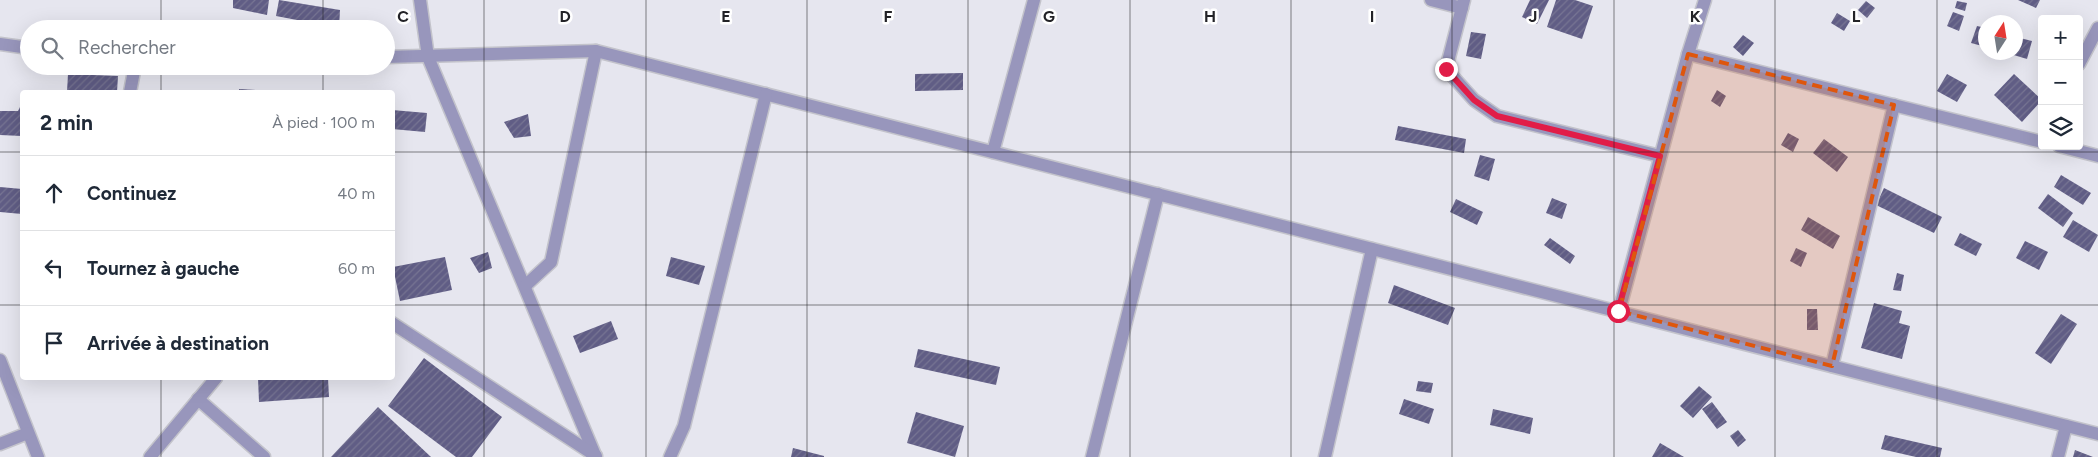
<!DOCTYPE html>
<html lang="fr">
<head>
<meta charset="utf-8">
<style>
  body { margin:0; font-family:Figtree,sans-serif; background:#f2f2f3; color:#1f2937 }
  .controls { position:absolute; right:15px; top:15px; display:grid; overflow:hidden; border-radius:5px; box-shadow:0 5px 20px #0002 }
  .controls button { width:45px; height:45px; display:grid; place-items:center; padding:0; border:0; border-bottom:1px solid #e0e1e3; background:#fff; color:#1f2937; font:25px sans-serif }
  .compass { position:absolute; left:1978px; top:15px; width:45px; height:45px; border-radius:50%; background:#fff; box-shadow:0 5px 20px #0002; rotate:12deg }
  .stop { position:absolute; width:15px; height:15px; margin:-11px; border:4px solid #e11d48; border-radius:50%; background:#fff }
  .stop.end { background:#e11d48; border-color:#fff; box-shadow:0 1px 5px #0008 }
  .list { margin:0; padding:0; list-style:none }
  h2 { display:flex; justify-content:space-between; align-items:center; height:65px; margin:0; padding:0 20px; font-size:21px }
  h2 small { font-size:16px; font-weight:400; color:#747a83 }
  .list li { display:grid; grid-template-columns:32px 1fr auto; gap:15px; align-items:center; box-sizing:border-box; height:75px; padding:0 20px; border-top:1px solid #e0e1e3 }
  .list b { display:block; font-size:19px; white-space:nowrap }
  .list em { font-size:16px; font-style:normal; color:#747a83 }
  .icon { flex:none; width:28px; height:28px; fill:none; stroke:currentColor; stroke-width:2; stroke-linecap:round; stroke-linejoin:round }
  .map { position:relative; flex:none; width:2098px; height:457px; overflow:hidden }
  .search { position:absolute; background:#fff; box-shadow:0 5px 20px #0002; left:20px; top:20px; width:375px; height:55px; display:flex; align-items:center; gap:12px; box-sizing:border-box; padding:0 18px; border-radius:28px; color:#747a83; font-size:19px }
  .panel { position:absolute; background:#fff; box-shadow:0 5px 20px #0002; left:20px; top:90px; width:375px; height:290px; border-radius:5px }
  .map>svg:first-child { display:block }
</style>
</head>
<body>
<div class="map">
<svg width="2098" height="457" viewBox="0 0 2098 457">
  <defs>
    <pattern id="building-hatch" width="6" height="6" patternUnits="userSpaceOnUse" patternTransform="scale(1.25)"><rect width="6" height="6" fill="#605d85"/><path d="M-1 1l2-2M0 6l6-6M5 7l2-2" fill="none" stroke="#777593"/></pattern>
  </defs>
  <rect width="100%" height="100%" fill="#e6e6ef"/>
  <!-- building -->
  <g fill="url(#building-hatch)">
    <polygon points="233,0 269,0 267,15 233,8"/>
    <polygon points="279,0 340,10 339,28 276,16"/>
    <polygon points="1530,0 1549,0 1537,24 1522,17"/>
    <polygon points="1556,0 1575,0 1593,6 1582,39 1547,27"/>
    <polygon points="2018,0 2040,0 2036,8"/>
    <polygon points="1866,1 1875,8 1867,18 1858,10"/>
    <polygon points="1957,1 1967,3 1965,11 1955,8"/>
    <polygon points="1953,12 1964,16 1959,31 1947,26"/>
    <polygon points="1837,13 1850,21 1844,31 1831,23"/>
    <polygon points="1977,26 1986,28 1986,47 1971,43"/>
    <polygon points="1471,32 1486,34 1481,59 1466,56"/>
    <polygon points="1743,35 1754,43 1743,56 1733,47"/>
    <polygon points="2016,37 2032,41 2027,59 2007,53 2016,52"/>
    <polygon points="963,73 963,90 915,91 915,74"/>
    <polygon points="68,74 118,76 117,92 67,92"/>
    <polygon points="1947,74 1967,85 1957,102 1937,91"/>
    <polygon points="2014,74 2042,100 2022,122 1994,95"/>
    <polygon points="239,89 270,91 270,92 239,92"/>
    <polygon points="1717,90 1726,96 1720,107 1711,101"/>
    <polygon points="22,103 22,136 0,135 0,111 18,111"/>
    <polygon points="392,110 427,113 425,132 392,129"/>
    <polygon points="528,114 531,136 514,138 504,122"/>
    <polygon points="1398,126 1466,139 1464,153 1395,140"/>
    <polygon points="1788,133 1799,139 1793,152 1781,145"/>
    <polygon points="1824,139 1848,157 1837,172 1813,153"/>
    <polygon points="1480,155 1495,159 1489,181 1474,176"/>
    <polygon points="2061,175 2091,193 2083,205 2054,187"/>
    <polygon points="0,187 22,189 22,214 0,212"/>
    <polygon points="1884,188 1942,217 1934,233 1876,205"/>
    <polygon points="2048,194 2073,213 2063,227 2038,208"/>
    <polygon points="1552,198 1567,204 1562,219 1546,213"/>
    <polygon points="1456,199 1483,212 1477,225 1450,212"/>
    <polygon points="1808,217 1840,236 1833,249 1801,230"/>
    <polygon points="2073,220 2098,235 2089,252 2063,237"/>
    <polygon points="1960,233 1982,244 1976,256 1954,245"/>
    <polygon points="1550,238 1575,256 1570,264 1544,245"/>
    <polygon points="2025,241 2048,252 2039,270 2016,258"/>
    <polygon points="1796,248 1807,253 1801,267 1790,261"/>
    <polygon points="488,252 492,268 479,273 470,258"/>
    <polygon points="445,257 452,290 400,301 393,267"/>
    <polygon points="671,257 705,266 699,285 666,276"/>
    <polygon points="1897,273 1904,275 1901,291 1893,290"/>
    <polygon points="1394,285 1455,308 1448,325 1388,303"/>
    <polygon points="1874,303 1902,311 1899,323 1910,326 1902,359 1861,348"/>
    <polygon points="1807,309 1817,309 1818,330 1807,330"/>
    <polygon points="2061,314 2077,324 2051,364 2035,353"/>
    <polygon points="611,321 618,339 580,353 573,336"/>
    <polygon points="918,349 1000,367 996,385 914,367"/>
    <polygon points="424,358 502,417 472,457 456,457 388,406"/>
    <polygon points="258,378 328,378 329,397 259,402"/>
    <polygon points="1418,381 1433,383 1431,393 1416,391"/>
    <polygon points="1699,386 1712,397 1693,418 1680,406"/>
    <polygon points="1404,399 1434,409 1429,424 1399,414"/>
    <polygon points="1712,402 1727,422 1717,429 1702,409"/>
    <polygon points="378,407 431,457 331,457"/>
    <polygon points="1493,409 1533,418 1530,434 1490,425"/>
    <polygon points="916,412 964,426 955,457 907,443"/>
    <polygon points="1738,430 1746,440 1738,447 1730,436"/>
    <polygon points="1885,435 1942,448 1940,457 1916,457 1881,449"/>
    <polygon points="1660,443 1684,457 1652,457"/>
    <polygon points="793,448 824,456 824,457 791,457"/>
    <polygon points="2075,450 2093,457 2073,457"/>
  </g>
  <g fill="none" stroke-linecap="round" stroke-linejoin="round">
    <defs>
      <g id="street">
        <polyline points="420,0 428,57 595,455"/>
        <polyline points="1431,0 1462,8"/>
        <polyline points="1464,0 1446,69 1474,100 1497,116 1660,156"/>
        <polyline points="0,44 29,48"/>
        <polyline points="1688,54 2042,142"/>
        <polyline points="386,57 596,51 2098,434"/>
        <polyline points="2079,64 2098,28"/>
        <polyline points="130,92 135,66"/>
        <polyline points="2059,146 2098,156"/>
        <polyline points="993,152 1034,0"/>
        <polyline points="525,286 551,262 596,51"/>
        <polyline points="1619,311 1688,54 1705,0"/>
        <polyline points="392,323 596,456"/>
        <polyline points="0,360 38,457"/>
        <polyline points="1832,366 1894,105"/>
        <polyline points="198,399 264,457"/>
        <polyline points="0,444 28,433"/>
        <polyline points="150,457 216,378"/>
        <polyline points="670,457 684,426 766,94"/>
        <polyline points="1092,457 1158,194"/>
        <polyline points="1325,457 1372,249"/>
        <polyline points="2058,457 2066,426"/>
      </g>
    </defs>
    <!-- street casing -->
    <use href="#street" stroke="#c3c3cb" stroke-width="15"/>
    <!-- street -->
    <use href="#street" stroke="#9896bc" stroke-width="12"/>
  </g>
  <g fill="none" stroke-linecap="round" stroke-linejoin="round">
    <!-- route -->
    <polyline stroke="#e11d48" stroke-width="6" points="1446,69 1474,100 1497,116 1660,156 1618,311"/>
  </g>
  <!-- marked area -->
  <path fill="#de560d" fill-opacity="0.2" stroke="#de560d" stroke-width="4" stroke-dasharray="10 6" stroke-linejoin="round" d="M1688,54L1894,105L1832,366L1619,311Z"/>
  <!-- grid -->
  <path fill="none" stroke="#232327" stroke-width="1" stroke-opacity="0.55" d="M161,0V29M323,0V29M484,0V457M646,0V457M807,0V457M968,0V457M1130,0V457M1291,0V457M1452,0V457M1614,0V457M1775,0V457M1937,0V457M161,66V92M323,66V92M0,152H22M392,152H2098M0,305H22M392,305H2098M161,378V457M323,378V457"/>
  <g font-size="16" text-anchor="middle" font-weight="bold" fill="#232327" stroke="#fff" stroke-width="5" stroke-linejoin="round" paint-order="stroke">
    <text x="403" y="22">C</text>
    <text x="565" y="22">D</text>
    <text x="726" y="22">E</text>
    <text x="888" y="22">F</text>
    <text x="1049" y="22">G</text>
    <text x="1210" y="22">H</text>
    <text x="1372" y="22">I</text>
    <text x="1533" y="22">J</text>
    <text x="1695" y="22">K</text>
    <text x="1856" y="22">L</text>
  </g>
</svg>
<div class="controls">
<button>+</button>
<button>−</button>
<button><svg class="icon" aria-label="layers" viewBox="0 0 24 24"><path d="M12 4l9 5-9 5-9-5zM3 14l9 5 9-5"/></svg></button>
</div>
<svg class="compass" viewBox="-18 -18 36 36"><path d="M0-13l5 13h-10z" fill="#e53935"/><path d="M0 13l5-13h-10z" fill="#747a83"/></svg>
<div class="stop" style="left:1618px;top:311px"></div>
<div class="stop end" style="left:1446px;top:69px"></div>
<div class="search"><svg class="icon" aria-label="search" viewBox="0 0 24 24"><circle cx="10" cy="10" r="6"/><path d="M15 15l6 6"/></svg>Rechercher</div>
<section class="panel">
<h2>2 min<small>À pied · 100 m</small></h2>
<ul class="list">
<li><svg class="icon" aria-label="ahead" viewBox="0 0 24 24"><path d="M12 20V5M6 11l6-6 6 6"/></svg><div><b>Continuez</b></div><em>40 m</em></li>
<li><svg class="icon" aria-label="left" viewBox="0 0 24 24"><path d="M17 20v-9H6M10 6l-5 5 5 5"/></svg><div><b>Tournez à gauche</b></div><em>60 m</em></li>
<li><svg class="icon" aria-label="arrive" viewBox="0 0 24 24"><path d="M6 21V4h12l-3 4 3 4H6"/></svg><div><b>Arrivée à destination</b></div></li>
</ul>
</section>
</div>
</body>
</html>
